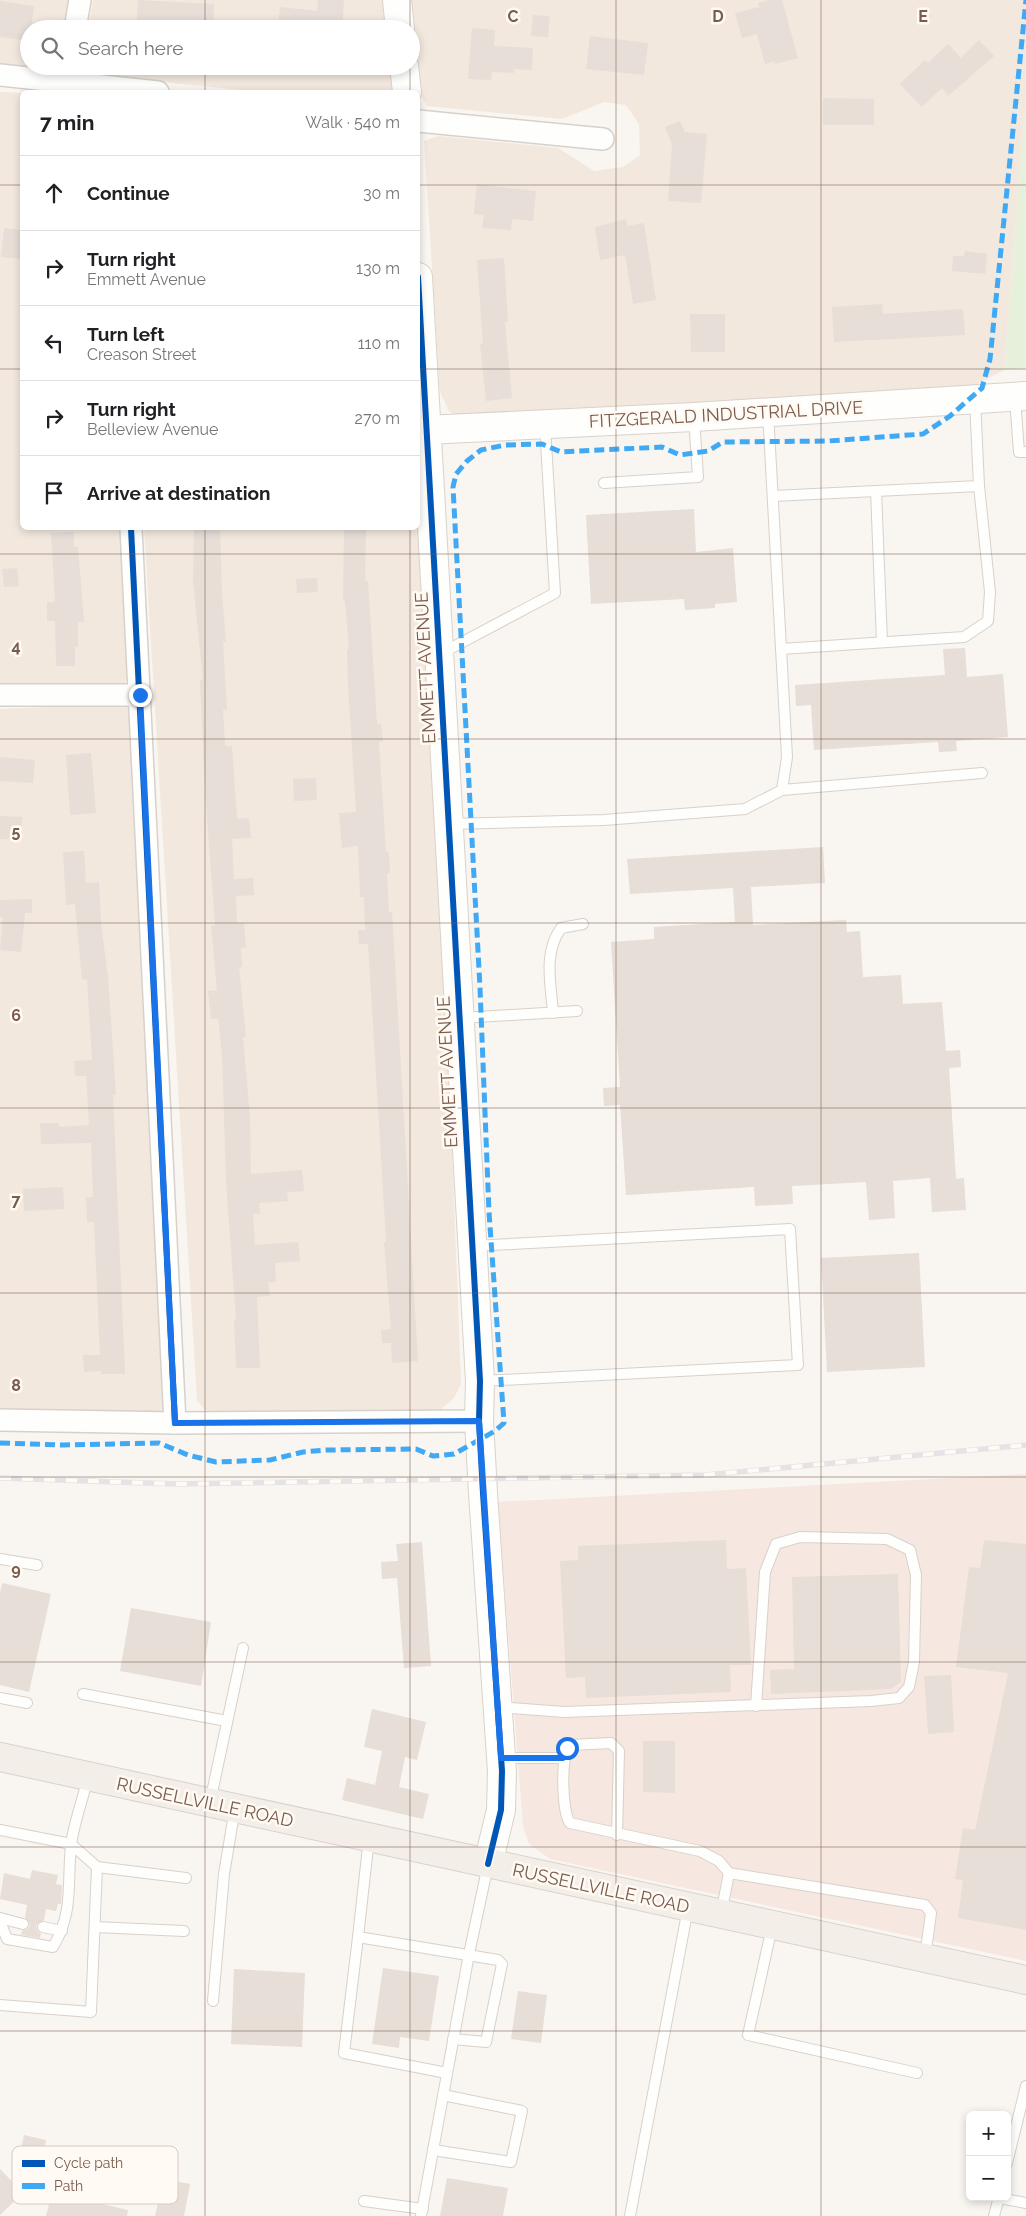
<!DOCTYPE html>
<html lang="en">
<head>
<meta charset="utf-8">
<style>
  body { margin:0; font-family:Raleway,sans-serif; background:#f2f2f2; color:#202124 }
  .controls { position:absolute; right:15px; bottom:15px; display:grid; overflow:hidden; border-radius:8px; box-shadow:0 2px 8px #0003 }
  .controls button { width:45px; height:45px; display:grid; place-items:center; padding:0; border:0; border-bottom:1px solid #e0e0e0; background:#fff; color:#202124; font:25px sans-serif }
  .stop { position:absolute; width:15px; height:15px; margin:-11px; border:4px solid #1a73e8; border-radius:50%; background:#fff }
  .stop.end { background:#1a73e8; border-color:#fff; box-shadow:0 1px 5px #0008 }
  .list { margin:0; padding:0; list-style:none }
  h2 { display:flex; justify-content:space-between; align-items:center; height:65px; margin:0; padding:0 20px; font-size:21px }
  h2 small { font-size:16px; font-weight:400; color:#757577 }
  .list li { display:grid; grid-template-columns:32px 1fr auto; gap:15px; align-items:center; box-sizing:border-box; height:75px; padding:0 20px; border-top:1px solid #e0e0e0 }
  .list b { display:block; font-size:19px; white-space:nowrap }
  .list p { margin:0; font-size:16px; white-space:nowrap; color:#757577 }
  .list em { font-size:16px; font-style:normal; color:#757577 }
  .icon { flex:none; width:28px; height:28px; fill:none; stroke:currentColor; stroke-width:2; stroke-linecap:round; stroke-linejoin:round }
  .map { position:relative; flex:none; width:1026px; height:2216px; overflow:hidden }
  .search { position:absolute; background:#fff; box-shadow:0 2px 8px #0003; left:20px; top:20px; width:400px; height:55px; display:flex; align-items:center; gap:12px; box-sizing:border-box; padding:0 18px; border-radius:28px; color:#757577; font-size:19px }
  .panel { position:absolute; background:#fff; box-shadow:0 2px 8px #0003; left:20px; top:90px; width:400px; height:440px; border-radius:8px }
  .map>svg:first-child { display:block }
</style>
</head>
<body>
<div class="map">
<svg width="1026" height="2216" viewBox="0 0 1026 2216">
  <rect width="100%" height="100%" fill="#f9f5f0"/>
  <!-- residential -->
  <g fill="#f2e8de">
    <polygon points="0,0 73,0 68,29 29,29 29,66 59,66 51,72 0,66"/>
    <polygon points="93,0 390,0 393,29 88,29"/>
    <polygon points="411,0 1026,0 1026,99 1004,370 972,387 460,417 449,411 440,392 424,141 438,136 558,148 594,171 623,167 640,155 639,124 626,105 604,102 562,119 427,106 421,96"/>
    <polygon points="83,66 397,66 400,92 261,92 94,75 82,70"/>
    <polygon points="0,92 22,93 22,528 125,528 133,672 124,683 0,683"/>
    <polygon points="418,440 442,884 461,1384 454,1398 440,1410 215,1415 204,1409 197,1400 144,528 418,528"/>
    <polygon points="124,704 136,712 170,1403 156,1414 0,1413 0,709"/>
  </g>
  <!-- commercial -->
  <polygon fill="#f6e8e1" points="1026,1474 1026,1961 550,1859 529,1844 523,1827 498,1502"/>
  <!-- green -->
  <polygon fill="#e7f0db" points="1026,99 1026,368 1004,370"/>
  <!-- building -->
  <g fill="#e6ded7">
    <polygon points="138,0 214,4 213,29 136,29"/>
    <polygon points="318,0 344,0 342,29 278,29 280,7 317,11"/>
    <polygon points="769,0 782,0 798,58 775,64 775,61 765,64 757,34 742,38 735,13 760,7 758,3"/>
    <polygon points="0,1 34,6 31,29 29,29 29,41 0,37"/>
    <polygon points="533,15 550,16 548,37 531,36"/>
    <polygon points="472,28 495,30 494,46 533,48 532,70 514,69 514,73 492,72 491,80 468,79"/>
    <polygon points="590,36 648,43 644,75 586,69"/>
    <polygon points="979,40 994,56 948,96 942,88 922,107 900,84 925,60 928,63 948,44 961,58"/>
    <polygon points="823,98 874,99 874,125 823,125"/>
    <polygon points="680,121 685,132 707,134 701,203 668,201 672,144 665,127"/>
    <polygon points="477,184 536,191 533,221 512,219 511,230 482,228 484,215 474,214"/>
    <polygon points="626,219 627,226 644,223 656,300 633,304 625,255 600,260 595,227"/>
    <polygon points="4,228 22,230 22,259 1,257"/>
    <polygon points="965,251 987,254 985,274 952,271 953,256 964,256"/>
    <polygon points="504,258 508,322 505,322 512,398 486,401 480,344 483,344 477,260"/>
    <polygon points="882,304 883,314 963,309 965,335 834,342 832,307"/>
    <polygon points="690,314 725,314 725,352 691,352"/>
    <polygon points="694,509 696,552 733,548 737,602 715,604 715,608 685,610 684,599 591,604 586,515"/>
    <polygon points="194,528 220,528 222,594 226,642 223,642 227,710 223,710 225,746 232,746 237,819 249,818 251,838 232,839 234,879 253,878 254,895 236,896 237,923 244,923 246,948 241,948 242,967 239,967 246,1037 243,1037 250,1117 251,1174 302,1170 304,1191 287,1192 288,1201 259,1203 260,1214 253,1214 255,1245 298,1242 300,1261 275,1263 276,1282 268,1282 270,1296 257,1297 260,1368 236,1368 234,1320 236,1320 226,1182 222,1053 218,1019 211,1019 208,991 217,990 211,926 215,925 205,791 200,680 203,680 193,581"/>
    <polygon points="344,528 366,528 365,581 368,581 377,724 381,724 383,741 379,742 386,852 389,852 390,873 387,873 389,912 392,912 418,1361 392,1363 391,1343 382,1343 381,1330 391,1329 384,1242 386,1242 381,1156 368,944 359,944 358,930 365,930 364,897 360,897 358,846 342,848 339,813 356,812 348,684 347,649 349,649 345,601 343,601"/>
    <polygon points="74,532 74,547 78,547 84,622 78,622 78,647 75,647 75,666 56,666 55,621 47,621 47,602 55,602 51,533"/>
    <polygon points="17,568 19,586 4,587 2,569"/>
    <polygon points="317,578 318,592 297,593 296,579"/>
    <polygon points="965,648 967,677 1003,674 1008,737 956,741 957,751 939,752 938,742 814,750 811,705 796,706 795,685 945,675 943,649"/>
    <polygon points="91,753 96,813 70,815 66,755"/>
    <polygon points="0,757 35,760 33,783 0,781"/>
    <polygon points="316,778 317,800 294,801 293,779"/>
    <polygon points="0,816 22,817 21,840 0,839"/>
    <polygon points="823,847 825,883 751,887 753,925 846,920 847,932 860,931 863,977 901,975 903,1004 942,1002 946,1051 960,1050 961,1067 949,1068 956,1179 964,1178 966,1210 932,1212 930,1178 893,1181 895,1218 869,1220 866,1182 792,1186 793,1204 755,1206 754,1187 626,1195 620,1105 604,1106 603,1088 620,1087 611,942 654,939 654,927 735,922 733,888 630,894 627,859"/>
    <polygon points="84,851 86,883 99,882 101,923 108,977 116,1095 113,1095 125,1374 101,1374 101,1371 84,1372 83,1355 100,1355 94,1222 87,1222 86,1197 93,1197 91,1143 41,1144 40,1123 59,1123 59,1127 89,1125 86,1076 75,1076 74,1061 92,1060 87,979 82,980 75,904 66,905 63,852"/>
    <polygon points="32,899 32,913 25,913 21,952 0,950 3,917 0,917 0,900"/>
    <polygon points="63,1187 64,1209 24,1211 23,1189"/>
    <polygon points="919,1253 925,1367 827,1372 821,1258"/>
    <polygon points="726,1540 727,1569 746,1568 751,1665 730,1665 731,1692 586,1698 585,1677 566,1678 560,1561 578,1560 578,1546"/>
    <polygon points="984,1540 1026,1544 1026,1930 958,1918 963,1880 955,1879 963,1828 975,1830 1008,1673 956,1667 969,1567 980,1568"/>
    <polygon points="422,1542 431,1666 404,1668 397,1578 382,1579 381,1562 398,1561 396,1544"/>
    <polygon points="898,1574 901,1682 891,1689 771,1694 770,1670 794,1669 792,1577"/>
    <polygon points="2,1583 51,1594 29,1692 0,1685 0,1593"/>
    <polygon points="131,1608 211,1622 201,1686 120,1671"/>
    <polygon points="951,1675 954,1732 928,1734 924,1676"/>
    <polygon points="372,1709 426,1722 417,1760 405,1757 399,1787 429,1794 423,1819 342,1800 347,1778 375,1785 382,1751 364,1747"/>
    <polygon points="643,1741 675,1741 675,1793 643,1792"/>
    <polygon points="32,1870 58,1875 56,1884 62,1885 61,1904 58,1904 56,1911 46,1909 44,1920 36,1925 37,1930 41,1934 40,1938 21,1935 22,1931 28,1929 30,1925 25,1917 27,1905 0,1899 4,1873 30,1879"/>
    <polygon points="383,1968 439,1976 429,2041 400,2037 399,2048 372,2044"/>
    <polygon points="234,1969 305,1973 302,2047 231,2044"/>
    <polygon points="518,1991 547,1995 541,2043 511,2039"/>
    <polygon points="24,2135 46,2140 42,2160 20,2155"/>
    <polygon points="95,2150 115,2154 111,2177 103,2175 98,2203 128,2210 127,2216 46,2216 51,2196 74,2202 77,2190 86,2192"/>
    <polygon points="0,2169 23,2193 0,2215"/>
    <polygon points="447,2178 508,2188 503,2216 440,2216"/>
    <polygon points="163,2179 190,2184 184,2216 155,2216"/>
  </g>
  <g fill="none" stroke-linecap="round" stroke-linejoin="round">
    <defs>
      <g id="lane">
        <polyline points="1015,398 1019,452 1026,452"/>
        <polyline points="604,483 698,477 694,418"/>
        <polyline points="876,491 882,642"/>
        <polyline points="773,496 979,486"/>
        <polyline points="781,649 964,637 988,621 990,592 979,486 975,400"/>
        <polyline points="442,653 555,593 545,426"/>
        <polyline points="782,790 982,773"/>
        <polyline points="450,824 604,820 745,809 782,790 787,757 768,412"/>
        <path d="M553,1013C551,984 543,953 561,928L583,924"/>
        <polyline points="461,1018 577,1011"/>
        <polyline points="473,1246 790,1229 798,1365 481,1381"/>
        <polyline points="0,1559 37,1565"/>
        <polyline points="83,1694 227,1721"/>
        <polyline points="0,1698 27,1703"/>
        <polyline points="499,1707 564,1712 871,1701 899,1698 909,1687 914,1662 916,1575 910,1550 887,1539 800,1537 776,1544 765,1572 756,1706"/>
        <polyline points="502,1758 563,1758"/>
        <polyline points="210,1802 243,1648"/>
        <polyline points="0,1830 71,1844 97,1867"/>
        <path d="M617,1835L619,1751L611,1743L570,1745C560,1754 562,1813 570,1823L700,1851L719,1861L729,1873"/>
        <polyline points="369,1838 358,1937 498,1960 502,1964 486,2042 453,2039"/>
        <polyline points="721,1914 729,1873 925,1905 931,1913 925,1957"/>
        <polyline points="0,1918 23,1924"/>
        <path d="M0,1921L7,1939L53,1947C74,1912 67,1883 71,1845C74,1822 83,1799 88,1777"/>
        <polyline points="43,1927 62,1931"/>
        <polyline points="95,1927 184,1931"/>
        <polyline points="772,1927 748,2035 917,2073"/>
        <polyline points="358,1937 344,2053 447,2073"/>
        <polyline points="213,2001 224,1874 235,1808"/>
        <polyline points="0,2005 91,2012 97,1867 186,1878"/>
        <polyline points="433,2150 511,2162 522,2111 443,2095"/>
        <polyline points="1007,2163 1026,2086"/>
        <polyline points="999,2198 1026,2203"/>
        <polyline points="364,2201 423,2209"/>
        <polyline points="421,2216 469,1954 488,1865"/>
        <polyline points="630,2216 688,1908"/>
        <polyline points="994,2216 999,2197"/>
      </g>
      <g id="street">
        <polyline points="75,29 80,0"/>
        <polyline points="0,75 158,92"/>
        <polyline points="418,121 603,139"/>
        <polyline points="131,528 175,1423"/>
        <polyline points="0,695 140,695"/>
        <polyline points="0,1420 175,1423 479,1421"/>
      </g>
      <g id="secondary">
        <polyline points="397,0 400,29"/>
        <polyline points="404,66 407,92"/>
        <polyline points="418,277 480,1381 479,1421 483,1493 502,1771 501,1810 488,1864"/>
        <polyline points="425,430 694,417 1026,396"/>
      </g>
      <polyline id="primary" points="0,1757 1026,1980"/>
    </defs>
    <!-- lane casing -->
    <use href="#lane" stroke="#d7d1cb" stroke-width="12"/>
    <!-- street casing -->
    <use href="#street" stroke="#d7d1cb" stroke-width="24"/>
    <!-- secondary casing -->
    <use href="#secondary" stroke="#d9d2cb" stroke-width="30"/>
    <!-- primary casing -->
    <use href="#primary" stroke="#dad1cc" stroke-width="30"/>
    <!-- lane -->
    <use href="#lane" stroke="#fefefd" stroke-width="10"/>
    <!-- street -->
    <use href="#street" stroke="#fefefd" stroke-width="21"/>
    <!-- secondary -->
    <use href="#secondary" stroke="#fefefd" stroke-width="28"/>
    <!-- primary -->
    <use href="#primary" stroke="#f3eee8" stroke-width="28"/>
    <defs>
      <polyline id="rail" points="0,1478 176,1484 705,1475 1026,1445"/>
    </defs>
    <!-- rail casing -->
    <use href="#rail" stroke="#e6e3e7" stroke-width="5.5"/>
    <!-- rail -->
    <use href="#rail" stroke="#fffaf3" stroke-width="4" stroke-dasharray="11" stroke-linecap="butt"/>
    <!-- quiet -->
    <polyline stroke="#3fa9f5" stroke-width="5" stroke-dasharray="10 5" stroke-linecap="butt" points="0,1443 63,1445 159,1443 188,1455 216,1462 270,1460 303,1452 325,1450 416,1449 433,1456 454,1454 495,1431 504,1423 489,1212 480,988 453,487 456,474 467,461 481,450 505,445 542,444 561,452 662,447 680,455 708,451 723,442 828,441 923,434 950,416 982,388 990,359 1026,0"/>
    <defs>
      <g id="cycleway">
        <polyline points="418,277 480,1381 479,1421 483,1493 502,1771 501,1810 488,1864"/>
        <polyline points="131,528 175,1423"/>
      </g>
    </defs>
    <!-- cycleway casing -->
    <use href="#cycleway" stroke="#fffaf3" stroke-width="9"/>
    <!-- cycleway -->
    <use href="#cycleway" stroke="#0057b8" stroke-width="6"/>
  </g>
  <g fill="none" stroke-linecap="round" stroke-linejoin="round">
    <!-- route -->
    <polyline stroke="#1a73e8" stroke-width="6" points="140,695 175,1423 479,1421 501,1758 563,1758 567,1748"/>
  </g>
  <!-- grid -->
  <path fill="none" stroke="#7a5c4d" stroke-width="1" stroke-opacity="0.55" d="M205,0V29M410,0V29M616,0V2216M821,0V2216M205,66V92M410,66V92M0,185H22M418,185H1026M0,369H22M418,369H1026M205,528V2216M410,528V2216M0,554H1026M0,739H1026M0,923H1026M0,1108H1026M0,1293H1026M0,1477H1026M0,1662H1026M0,1847H1026M0,2031H1026"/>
  <g text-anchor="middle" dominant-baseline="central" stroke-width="5" stroke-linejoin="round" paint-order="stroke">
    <!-- street labels -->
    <g font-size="18" fill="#7a5c4d" stroke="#fffaf3">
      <text transform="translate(726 414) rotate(-3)">FITZGERALD INDUSTRIAL DRIVE</text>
      <text transform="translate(425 668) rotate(-93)">EMMETT AVENUE</text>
      <text transform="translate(447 1072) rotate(-93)">EMMETT AVENUE</text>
      <text transform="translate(205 1802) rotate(12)">RUSSELLVILLE ROAD</text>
      <text transform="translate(601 1888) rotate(12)">RUSSELLVILLE ROAD</text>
    </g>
  </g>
  <!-- legend -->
  <rect x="12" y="2146" width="166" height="58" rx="8" fill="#fffaf3" stroke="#d7cbc1" stroke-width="1"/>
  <rect x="22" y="2160" width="23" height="7" fill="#0057b8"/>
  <rect x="22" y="2183" width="23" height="6" fill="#3fa9f5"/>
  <g font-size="14" fill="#7a5c4d">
    <text x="54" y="2168">Cycle path</text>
    <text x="54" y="2191">Path</text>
  </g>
  <g font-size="16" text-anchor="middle" font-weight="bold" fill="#7a5c4d" stroke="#fffaf3" stroke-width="5" stroke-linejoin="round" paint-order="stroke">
    <text x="513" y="22">C</text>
    <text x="718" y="22">D</text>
    <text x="923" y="22">E</text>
    <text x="16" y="652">4</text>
    <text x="16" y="837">5</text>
    <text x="16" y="1021">6</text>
    <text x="16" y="1206">7</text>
    <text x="16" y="1391">8</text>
    <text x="16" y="1575">9</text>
  </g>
</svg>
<div class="controls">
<button>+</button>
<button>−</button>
</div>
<div class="stop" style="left:567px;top:1748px"></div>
<div class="stop end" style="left:140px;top:695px"></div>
<div class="search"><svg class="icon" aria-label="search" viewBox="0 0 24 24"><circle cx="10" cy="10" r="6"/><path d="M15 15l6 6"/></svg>Search here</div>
<section class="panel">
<h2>7 min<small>Walk · 540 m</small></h2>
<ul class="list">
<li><svg class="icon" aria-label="ahead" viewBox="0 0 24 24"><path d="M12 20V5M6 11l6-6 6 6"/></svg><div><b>Continue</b></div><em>30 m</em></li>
<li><svg class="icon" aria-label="right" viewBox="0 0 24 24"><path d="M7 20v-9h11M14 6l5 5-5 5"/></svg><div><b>Turn right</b><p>Emmett Avenue</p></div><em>130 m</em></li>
<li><svg class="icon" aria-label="left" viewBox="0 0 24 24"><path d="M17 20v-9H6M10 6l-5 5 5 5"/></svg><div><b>Turn left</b><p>Creason Street</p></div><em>110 m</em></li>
<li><svg class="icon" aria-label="right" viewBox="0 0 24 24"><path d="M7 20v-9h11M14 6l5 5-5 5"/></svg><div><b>Turn right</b><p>Belleview Avenue</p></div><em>270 m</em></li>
<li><svg class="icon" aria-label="arrive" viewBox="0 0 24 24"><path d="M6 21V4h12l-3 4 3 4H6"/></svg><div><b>Arrive at destination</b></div></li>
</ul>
</section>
</div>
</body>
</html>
